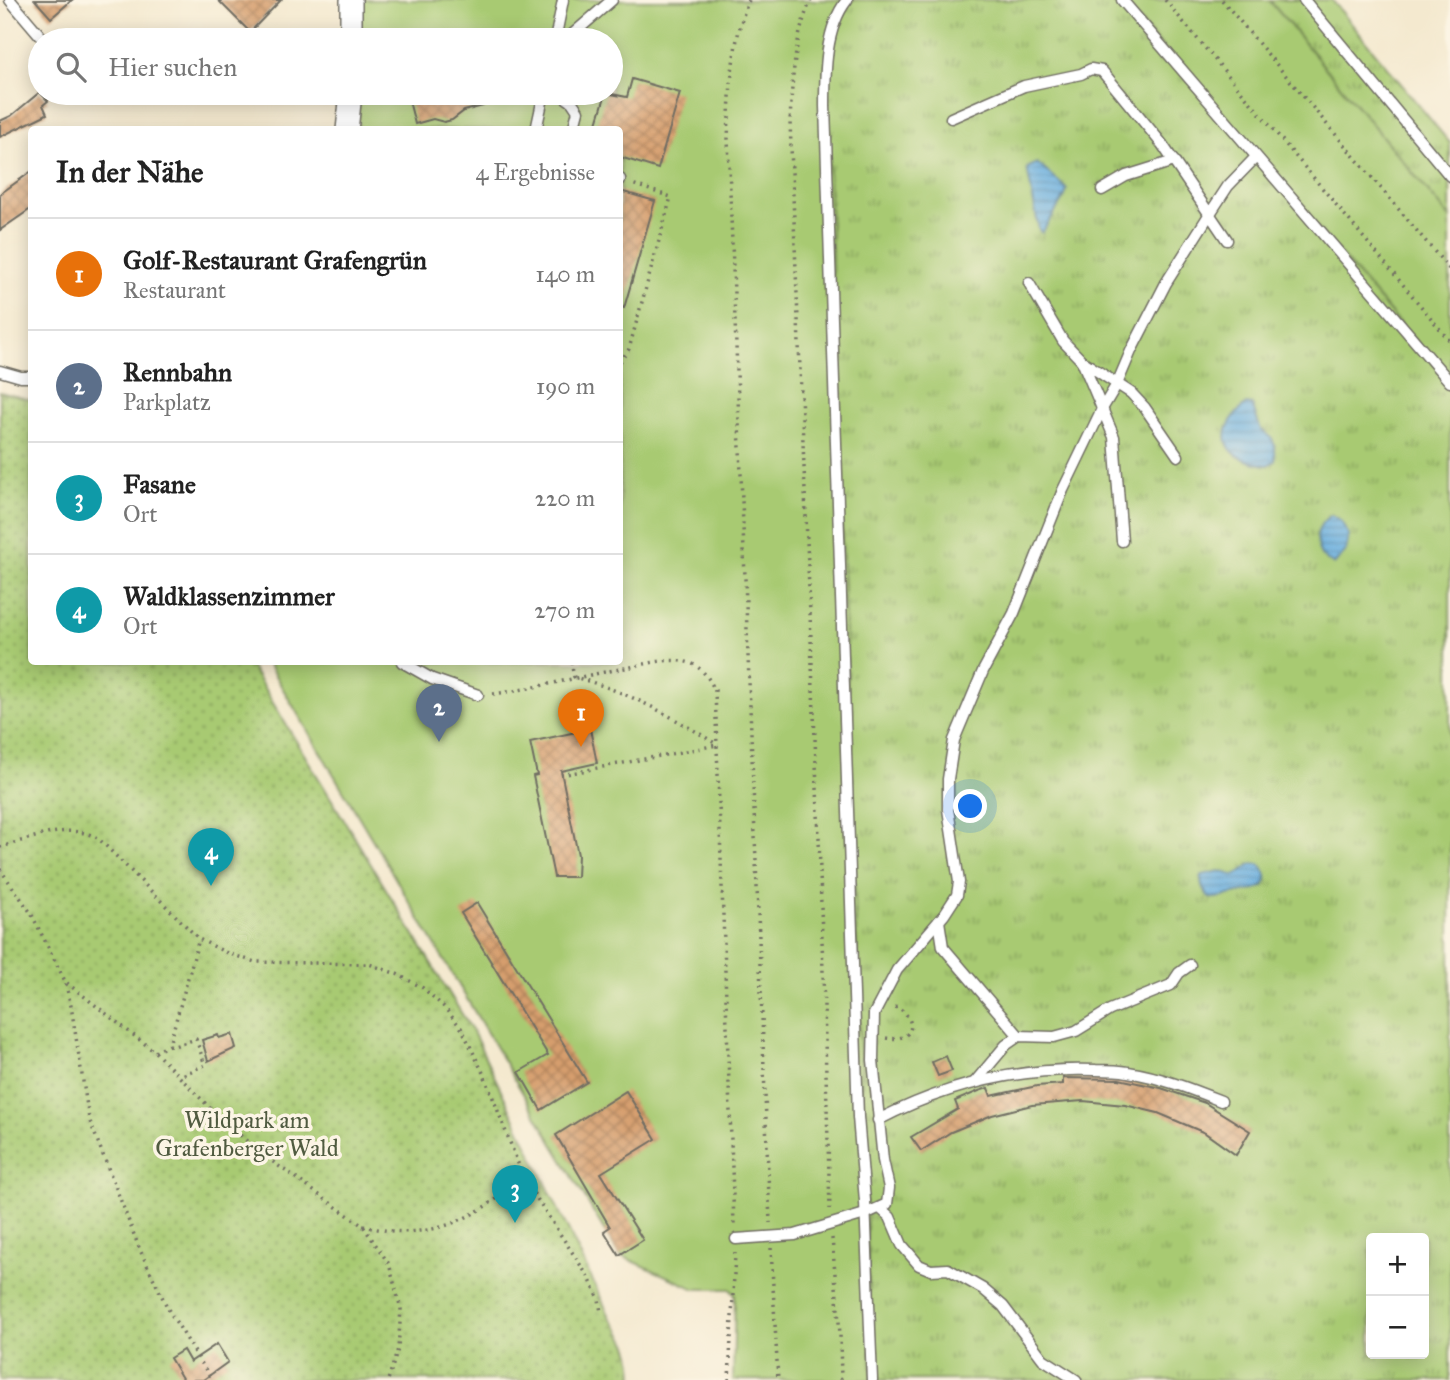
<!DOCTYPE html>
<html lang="de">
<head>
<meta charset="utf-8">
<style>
  body { margin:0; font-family:"IM FELL Great Primer",serif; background:#f2f2f2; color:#222 }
  .controls { position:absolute; right:21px; bottom:21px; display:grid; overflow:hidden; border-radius:7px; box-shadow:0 4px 18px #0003 }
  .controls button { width:63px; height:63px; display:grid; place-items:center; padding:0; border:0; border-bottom:2px solid #e0e0e0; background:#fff; color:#222; font:35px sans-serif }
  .you { position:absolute; left:971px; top:807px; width:24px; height:24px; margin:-18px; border:5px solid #fff; border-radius:50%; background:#1a73e8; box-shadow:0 0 0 10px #1a73e833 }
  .badge { display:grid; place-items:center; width:46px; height:46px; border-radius:50%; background:#d93025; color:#fff; font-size:23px; font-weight:700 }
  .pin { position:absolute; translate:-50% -58px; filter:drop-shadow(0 2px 4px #0008) }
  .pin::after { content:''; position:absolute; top:37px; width:24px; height:21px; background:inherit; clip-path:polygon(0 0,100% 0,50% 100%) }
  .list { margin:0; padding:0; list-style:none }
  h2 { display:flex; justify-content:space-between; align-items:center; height:91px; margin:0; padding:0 28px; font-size:30px }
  h2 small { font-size:23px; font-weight:400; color:#767676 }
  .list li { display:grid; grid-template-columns:46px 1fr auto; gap:21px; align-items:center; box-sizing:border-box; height:112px; padding:0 28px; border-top:2px solid #e0e0e0 }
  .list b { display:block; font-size:26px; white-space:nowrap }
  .list p { margin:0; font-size:23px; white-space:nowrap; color:#767676 }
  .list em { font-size:23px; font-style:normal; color:#767676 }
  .icon { flex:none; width:38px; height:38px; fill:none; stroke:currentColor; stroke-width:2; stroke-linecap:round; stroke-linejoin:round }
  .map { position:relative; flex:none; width:1450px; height:1380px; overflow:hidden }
  .search { position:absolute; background:#fff; box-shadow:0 4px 18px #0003; left:28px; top:28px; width:595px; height:77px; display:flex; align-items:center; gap:18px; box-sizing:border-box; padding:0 24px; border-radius:38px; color:#767676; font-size:26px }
  .panel { position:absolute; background:#fff; box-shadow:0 4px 18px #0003; left:28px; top:126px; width:595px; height:539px; border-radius:7px }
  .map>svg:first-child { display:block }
</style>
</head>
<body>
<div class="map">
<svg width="1450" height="1380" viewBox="0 0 1450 1380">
  <defs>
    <pattern id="grass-tufts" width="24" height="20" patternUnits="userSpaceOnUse" patternTransform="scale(1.75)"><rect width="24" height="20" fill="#a8ca72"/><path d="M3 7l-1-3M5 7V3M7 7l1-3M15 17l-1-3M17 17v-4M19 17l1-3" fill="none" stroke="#89a45e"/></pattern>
    <pattern id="park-dots" width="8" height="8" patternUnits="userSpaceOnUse" patternTransform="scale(1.75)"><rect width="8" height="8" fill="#a8ca72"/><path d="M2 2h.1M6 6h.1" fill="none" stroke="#89a45e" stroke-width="1.8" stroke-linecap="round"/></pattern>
    <pattern id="water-rules" width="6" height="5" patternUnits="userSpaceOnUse" patternTransform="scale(1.75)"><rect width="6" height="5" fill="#69afdf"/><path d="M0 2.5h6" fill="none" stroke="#578fb5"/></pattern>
    <pattern id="building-cross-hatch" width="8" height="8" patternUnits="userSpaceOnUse" patternTransform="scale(1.75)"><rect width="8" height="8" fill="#d69e6d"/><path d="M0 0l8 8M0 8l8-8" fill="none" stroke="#ae815a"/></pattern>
  </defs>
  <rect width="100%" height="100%" fill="#fcf5e5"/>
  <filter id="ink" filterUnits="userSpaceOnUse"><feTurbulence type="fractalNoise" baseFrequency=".0143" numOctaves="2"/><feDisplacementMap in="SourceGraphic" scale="14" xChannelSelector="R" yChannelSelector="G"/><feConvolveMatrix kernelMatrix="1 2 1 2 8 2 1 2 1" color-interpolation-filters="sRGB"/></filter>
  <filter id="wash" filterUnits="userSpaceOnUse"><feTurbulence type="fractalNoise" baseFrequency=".00686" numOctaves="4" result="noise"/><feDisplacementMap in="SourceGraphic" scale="28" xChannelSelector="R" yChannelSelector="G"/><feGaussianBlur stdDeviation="1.57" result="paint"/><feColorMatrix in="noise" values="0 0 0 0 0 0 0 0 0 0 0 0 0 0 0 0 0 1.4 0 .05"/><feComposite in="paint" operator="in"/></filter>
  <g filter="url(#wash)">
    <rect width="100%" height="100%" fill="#f4e9cf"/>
    <!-- grass -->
    <g fill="url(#grass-tufts)" stroke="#6a7a4e" stroke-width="2" fill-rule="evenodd">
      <path d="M847,0H1122L1450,382V1380H872L825,69ZM1371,1238H1424V1354H1371Z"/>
      <polygon points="1269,0 1332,0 1450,143 1450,218"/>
    </g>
    <!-- park -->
    <path fill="url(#park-dots)" stroke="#6a7a4e" stroke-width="2" d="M0,392L31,400L32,662H248L474,1034L610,1317C627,1340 634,1351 634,1380H0Z"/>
    <!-- pitch -->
    <g fill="#a8ca72" stroke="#6a7a4e" stroke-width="2">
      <polygon points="360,0 847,0 825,69 872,1380 733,1380 735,1295 730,1289 695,1289 619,1255 267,662 620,662 620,130 358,129 359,93 611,93 611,40 360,40"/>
      <polygon points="1122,0 1269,0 1450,218 1450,382"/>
    </g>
    <!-- water -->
    <g fill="url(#water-rules)" stroke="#4a6d85" stroke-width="2">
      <polygon points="1037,163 1067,189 1065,196 1042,233 1039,230 1027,168"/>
      <path d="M1246,404L1252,405L1261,430C1275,437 1276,446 1275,461L1268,465C1225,460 1211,435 1246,404Z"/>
      <path d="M1331,515L1340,520L1349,535L1346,551L1334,565L1321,556C1314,540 1316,524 1331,515Z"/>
      <path d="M1251,864H1260C1280,891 1251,890 1233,894C1224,896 1219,899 1210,898C1204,891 1199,885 1202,875L1220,871L1235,876Z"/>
    </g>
    <g id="blocks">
      <!-- building -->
      <g fill="url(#building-cross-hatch)">
        <polygon points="35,0 72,0 51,18"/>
        <polygon points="218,0 281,0 250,32"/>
        <polygon points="632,79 680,93 658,169 620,157 620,130 595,130 606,93 627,97"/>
        <polygon points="40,92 48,101 43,105 47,114 0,137 0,121 11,116"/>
        <polygon points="407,93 480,93 483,106 464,111 452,120 444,122 433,119 415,124"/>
        <polygon points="32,171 32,208 0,230 0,194"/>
        <polygon points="620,191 655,201 624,308 620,307"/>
        <polygon points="590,729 597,763 561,771 578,855 577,877 554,877 533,776 537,775 530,742"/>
        <polygon points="477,903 587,1082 541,1110 519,1072 548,1055 461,913"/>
        <polygon points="232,1034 236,1048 208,1061 202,1040 218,1035 219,1038"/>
        <polygon points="946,1056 952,1071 938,1076 932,1062"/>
        <polygon points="1063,1078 1119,1079 1161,1088 1205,1103 1250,1131 1236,1155 1205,1133 1158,1113 1125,1105 1083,1101 1032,1105 992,1115 951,1132 921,1151 911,1137 958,1109 955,1101 979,1091 988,1088 991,1096 1037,1086 1063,1084"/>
        <polygon points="626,1091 656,1139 601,1173 643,1240 619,1255 604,1231 610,1227 556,1135"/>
        <polygon points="217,1344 228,1362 203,1380 183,1380 170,1358 183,1350 190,1362"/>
      </g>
    </g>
  </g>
  <g filter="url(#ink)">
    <use href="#blocks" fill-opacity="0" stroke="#716e64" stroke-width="2"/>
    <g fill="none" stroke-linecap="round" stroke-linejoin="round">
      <defs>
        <g id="lane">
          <polyline points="10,0 44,40"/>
          <path d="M847,0C825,28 825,72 825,106L858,1117L865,1201L872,1380"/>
          <polyline points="1122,0 1450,382"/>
          <polyline points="1304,0 1450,176"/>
          <polyline points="555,40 563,0"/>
          <polyline points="566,40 612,0"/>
          <polyline points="559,93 572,102 578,111 573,130"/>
          <polyline points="951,118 1024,86 1081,74 1091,69 1102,71 1162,144 1227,240"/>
          <polyline points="536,130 544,93"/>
          <polyline points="620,179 620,180"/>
          <polyline points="1102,190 1126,176 1174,161"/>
          <polyline points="1029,283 1063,341 1082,361"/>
          <polyline points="0,371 21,377 32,377"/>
          <polyline points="1122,541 1114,437 1082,361 1131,393 1145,408 1178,456"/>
          <polyline points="402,662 432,679 478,695"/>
          <polyline points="939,921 943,947 1019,1036"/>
          <polyline points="975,1082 1006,1045 1019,1036 1054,1037 1076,1031 1110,1010 1171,985 1179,973 1190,965"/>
          <path d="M878,1120C946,1085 1020,1067 1096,1070C1107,1070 1118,1070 1128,1072C1160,1077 1191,1089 1221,1101"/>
          <polyline points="880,1208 890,1217 902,1245 919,1265 931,1270 948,1269 983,1289 1003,1306 1043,1359 1076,1380"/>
          <polyline points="736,1239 795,1235 865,1214 887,1204 889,1188 883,1160 873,1060 874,1014 897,970 944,915 957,895 959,882 948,809 948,779 954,740 983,671 1014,613 1063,490 1102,409 1117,384 1131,351 1166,283 1209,215 1228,186 1255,158"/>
        </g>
        <g id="street">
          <polyline points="351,0 351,40"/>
          <polyline points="347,130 351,93"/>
        </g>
      </defs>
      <!-- lane casing -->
      <use href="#lane" stroke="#716e64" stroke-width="13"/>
      <!-- street casing -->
      <use href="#street" stroke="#716e64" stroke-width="24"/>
      <!-- path -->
      <g stroke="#716e64" stroke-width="3.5" stroke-dasharray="2 5" stroke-linecap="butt">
        <path d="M749,0C731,42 730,93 728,139L770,1223"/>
        <path d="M811,0C794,38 792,81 790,122L819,837L830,1209"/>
        <polyline points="1165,0 1450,341"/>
        <polyline points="1222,0 1450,270"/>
        <polyline points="620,362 629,349 671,197 632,184"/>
        <path d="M571,662L574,677C627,691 672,716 718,745"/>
        <path d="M493,694C539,688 584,675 631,667C649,663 671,657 690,663C702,667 709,679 715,690L734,1224"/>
        <polyline points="561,775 717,745"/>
        <path d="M0,847C32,839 69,821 99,839L199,939L227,953L255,962L369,964L397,974L423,988L444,1007L462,1029L485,1077L524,1179L589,1278L599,1299L601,1313"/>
        <polyline points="0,869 31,913 65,981 71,1006 89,1119 140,1250 168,1309 212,1380"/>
        <polyline points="67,983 155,1052 221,1119 266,1157 363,1226 389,1264 401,1309 398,1349 388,1380"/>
        <path d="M886,1038C912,1042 920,1023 898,1007L892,1008"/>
        <polyline points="169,1045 174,1046 196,1039 205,1065 180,1076"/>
        <polyline points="155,1052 169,1045 199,939"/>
        <path d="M363,1226C434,1243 469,1220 524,1179"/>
        <polyline points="832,1238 840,1334 841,1380"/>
        <polyline points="771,1248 778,1380"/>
        <polyline points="729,1380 735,1253"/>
      </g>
      <!-- lane -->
      <use href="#lane" stroke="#fff" stroke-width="10"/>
      <!-- street -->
      <use href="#street" stroke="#fff" stroke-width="21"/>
    </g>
  </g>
  <g text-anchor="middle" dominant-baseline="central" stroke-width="7" stroke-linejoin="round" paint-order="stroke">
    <!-- park labels -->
    <g font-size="24" fill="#505b40" stroke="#fcf5e5">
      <text x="247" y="1120">Wildpark am<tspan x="247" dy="28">Grafenberger Wald</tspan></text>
    </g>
  </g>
</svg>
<div class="controls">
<button>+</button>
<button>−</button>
</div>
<div class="you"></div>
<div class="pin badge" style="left:581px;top:747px;background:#e8710a">1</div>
<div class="pin badge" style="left:439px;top:742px;background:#5c6f8a">2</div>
<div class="pin badge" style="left:515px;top:1223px;background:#0f9aa8">3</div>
<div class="pin badge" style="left:211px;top:886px;background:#0f9aa8">4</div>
<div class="search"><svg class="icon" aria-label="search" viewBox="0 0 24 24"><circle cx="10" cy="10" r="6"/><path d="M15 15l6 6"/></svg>Hier suchen</div>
<section class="panel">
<h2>In der Nähe<small>4 Ergebnisse</small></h2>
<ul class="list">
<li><span class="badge" style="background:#e8710a">1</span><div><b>Golf-Restaurant Grafengrün</b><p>Restaurant</p></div><em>140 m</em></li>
<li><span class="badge" style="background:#5c6f8a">2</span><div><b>Rennbahn</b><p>Parkplatz</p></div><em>190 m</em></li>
<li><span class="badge" style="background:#0f9aa8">3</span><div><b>Fasane</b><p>Ort</p></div><em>220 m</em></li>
<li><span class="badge" style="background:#0f9aa8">4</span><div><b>Waldklassenzimmer</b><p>Ort</p></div><em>270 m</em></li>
</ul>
</section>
</div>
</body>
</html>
